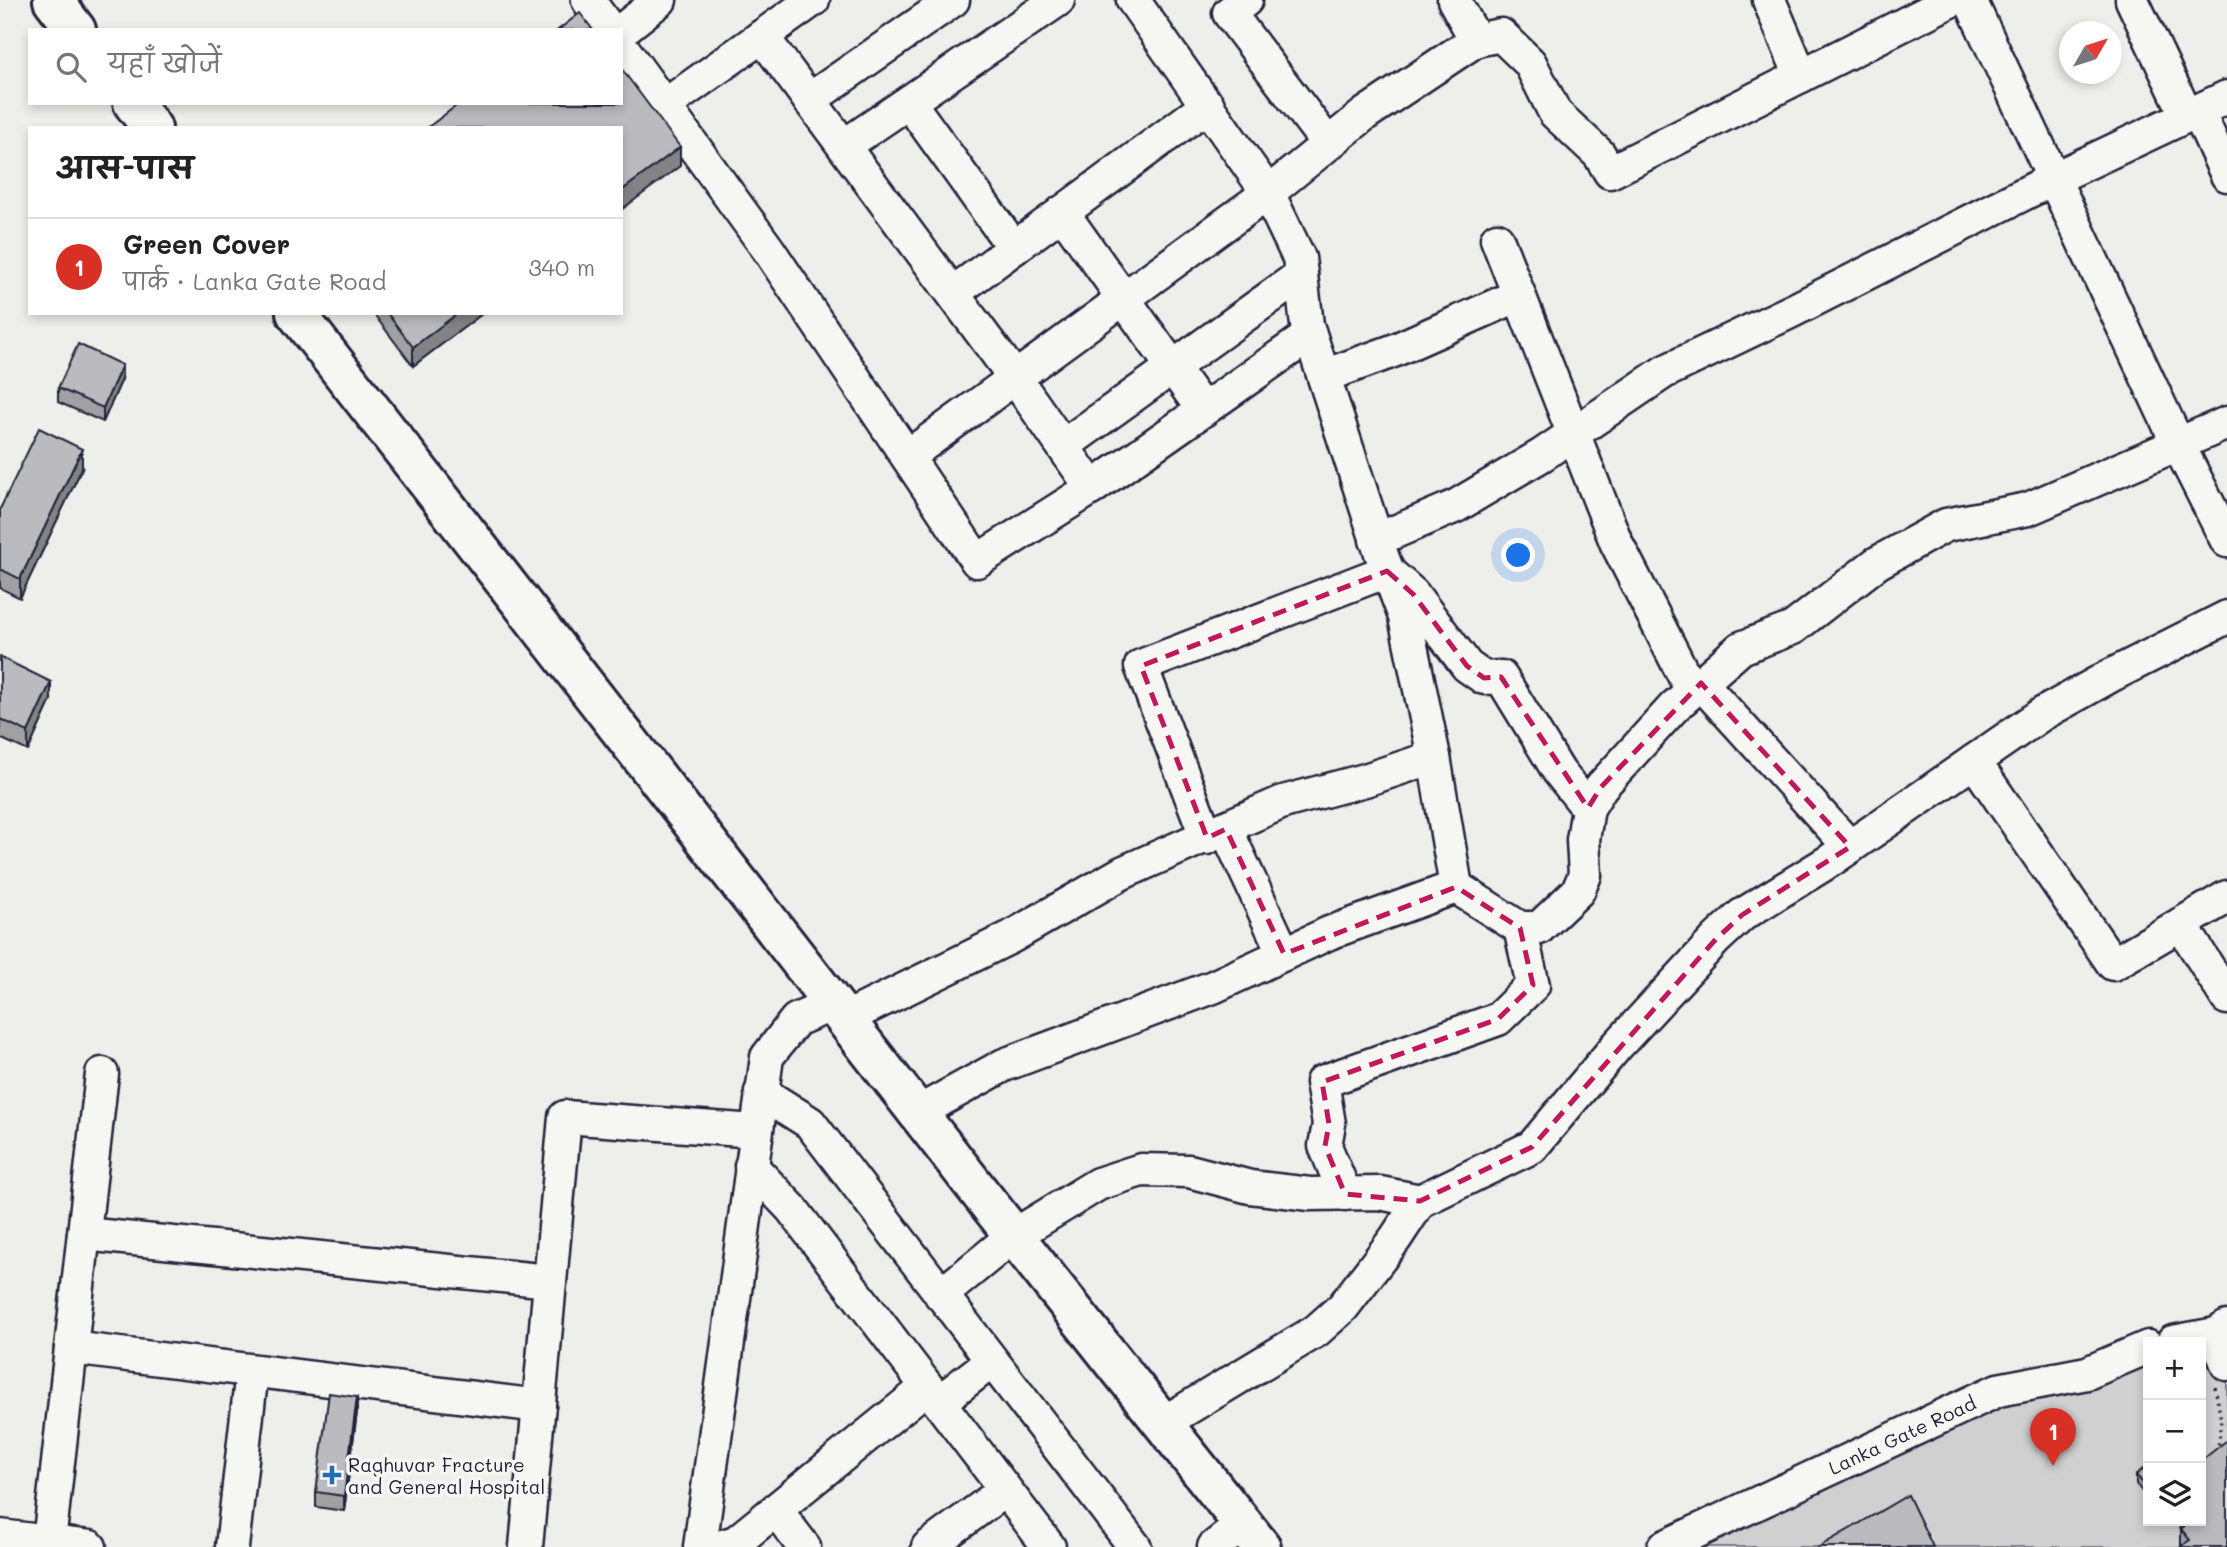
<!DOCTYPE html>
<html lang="hi">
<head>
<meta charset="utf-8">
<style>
  body { margin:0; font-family:Mali,"Playpen Sans Deva",sans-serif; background:#f6f6f6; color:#222 }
  .controls { position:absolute; right:21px; bottom:21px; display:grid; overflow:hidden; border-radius:0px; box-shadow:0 4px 10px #0003 }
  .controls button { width:63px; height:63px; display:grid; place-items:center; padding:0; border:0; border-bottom:2px solid #e0e0e0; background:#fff; color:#222; font:35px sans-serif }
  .compass { position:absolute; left:2059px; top:21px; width:63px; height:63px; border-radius:50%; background:#fff; box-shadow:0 4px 10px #0003; rotate:51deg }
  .you { position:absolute; left:1519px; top:556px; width:24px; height:24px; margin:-18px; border:5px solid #fff; border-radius:50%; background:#1a73e8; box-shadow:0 0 0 10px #1a73e833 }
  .badge { display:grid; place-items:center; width:46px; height:46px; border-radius:50%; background:#d93025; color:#fff; font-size:23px; font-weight:700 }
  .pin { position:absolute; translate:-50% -58px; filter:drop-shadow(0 2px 4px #0008) }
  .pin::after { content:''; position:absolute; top:37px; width:24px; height:21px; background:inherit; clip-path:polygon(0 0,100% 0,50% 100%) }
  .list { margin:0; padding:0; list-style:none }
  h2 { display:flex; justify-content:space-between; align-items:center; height:91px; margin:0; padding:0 28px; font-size:30px }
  h2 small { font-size:23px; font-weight:400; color:#767676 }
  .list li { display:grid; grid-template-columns:46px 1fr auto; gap:21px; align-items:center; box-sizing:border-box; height:98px; padding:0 28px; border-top:2px solid #e0e0e0 }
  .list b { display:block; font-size:26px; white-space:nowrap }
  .list p { margin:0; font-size:23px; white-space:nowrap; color:#767676 }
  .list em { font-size:23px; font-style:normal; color:#767676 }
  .icon { flex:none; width:38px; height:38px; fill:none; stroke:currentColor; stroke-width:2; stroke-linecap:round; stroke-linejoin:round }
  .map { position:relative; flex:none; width:2227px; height:1547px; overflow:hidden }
  .search { position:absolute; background:#fff; box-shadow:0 4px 10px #0003; left:28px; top:28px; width:595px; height:77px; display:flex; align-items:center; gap:18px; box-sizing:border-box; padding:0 24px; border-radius:0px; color:#767676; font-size:26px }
  .panel { position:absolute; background:#fff; box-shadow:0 4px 10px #0003; left:28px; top:126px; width:595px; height:189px; border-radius:0px }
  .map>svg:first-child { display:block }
</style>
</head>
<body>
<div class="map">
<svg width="2227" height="1547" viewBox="0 0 2227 1547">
  <rect width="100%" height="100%" fill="#eeeeeb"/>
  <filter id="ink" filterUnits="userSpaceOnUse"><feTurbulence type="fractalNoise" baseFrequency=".0143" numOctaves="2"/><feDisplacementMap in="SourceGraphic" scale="14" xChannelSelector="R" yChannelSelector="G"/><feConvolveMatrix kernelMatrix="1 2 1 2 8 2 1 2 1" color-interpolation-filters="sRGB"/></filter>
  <g filter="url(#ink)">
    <!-- green -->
    <polygon fill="#d0d0d1" stroke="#797986" stroke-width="2" points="2201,1352 2227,1378 2227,1547 1672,1547 1998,1390 2148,1362 2148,1521 2201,1521"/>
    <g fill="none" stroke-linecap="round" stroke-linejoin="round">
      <defs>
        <g id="minor">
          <polyline points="588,0 610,30"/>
          <polyline points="1133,0 1268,193 1299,258 1307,325 1381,553 1405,617 1434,757 1456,887"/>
          <polyline points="1246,0 1229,13 1328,144"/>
          <polyline points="1769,0 1801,76"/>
          <polyline points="1970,0 2178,444 2227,541"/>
          <polyline points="2132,0 2187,116"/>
          <polyline points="621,31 660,0"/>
          <polyline points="762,36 1015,378 1092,488"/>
          <polyline points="1476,40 1501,35 1530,63 1555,113 1599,154 1610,172 1952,0"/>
          <polyline points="621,46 768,249 977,561 1092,488 1310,335"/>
          <polyline points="809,100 953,0"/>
          <polyline points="909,102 1014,248"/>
          <polyline points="664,106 813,0"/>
          <polyline points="2198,111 2227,175"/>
          <polyline points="844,146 1058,0"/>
          <polyline points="1062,212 1203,410"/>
          <polyline points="1497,239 1616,542 1692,691"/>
          <polyline points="953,293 1208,105"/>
          <polyline points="1324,376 1393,351 1519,295"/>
          <polyline points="1063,446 1301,275"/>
          <polyline points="908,456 1268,193 1365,114 1476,40 1454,0"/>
          <polyline points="1376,540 1456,506 1542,455 1664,372 1794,310 2053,179 2227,97"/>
          <polyline points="1701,683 1850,847"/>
          <polyline points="1974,761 2113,964 2227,897"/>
          <polyline points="1226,829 1284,954"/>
          <polyline points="1207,838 1141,666 1387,571 1413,594 1467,666 1484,678 1501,677 1559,772 1588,808"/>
          <polyline points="2181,924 2227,998"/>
          <polyline points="844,1019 1011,937 1122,873 1283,802 1365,780 1434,757"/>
          <polyline points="761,1092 810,1123 1135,1547"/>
          <polyline points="917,1113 1004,1065 1213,987 1329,933 1456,887 1520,928 1539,928 1578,891 1585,875 1583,840 1588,808 1601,787 1674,707 1741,648 1793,628 1877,563 1946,525 2028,509 2227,423"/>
          <polyline points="751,1166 792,1209 1049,1547"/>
          <polyline points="1345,1194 1325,1146 1329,1124 1322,1082 1498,1019 1533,985 1520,928"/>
          <polyline points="84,1234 550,1281"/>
          <polyline points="941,1295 1013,1236 1098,1184 1141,1170 1189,1171 1250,1187 1310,1194 1380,1193 1420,1201"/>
          <polyline points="2216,1334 2227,1364"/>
          <polyline points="2173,1342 2216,1334 2227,1327"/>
          <polyline points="71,1348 539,1406"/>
          <polyline points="939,1402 992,1361"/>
          <polyline points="1163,1423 1316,1331 1343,1307 1395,1239 1420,1201 1532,1147 1616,1047 1716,939 1742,915 1831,860 2042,714 2110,676 2227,617"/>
          <polyline points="776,1510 804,1547"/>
          <polyline points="0,1536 90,1547"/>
          <polyline points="49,1542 102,1074"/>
          <polyline points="232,1547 252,1371"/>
          <polyline points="526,1547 565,1117 755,1131"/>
          <polyline points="700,1547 767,1057 796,1020 833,1004"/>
          <polyline points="719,1547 736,1542 927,1387"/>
          <polyline points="928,1547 1005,1490"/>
          <polyline points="1214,1547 1243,1524"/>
          <polyline points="1664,1547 1998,1390 2087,1373 2148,1347"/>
        </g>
        <g id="major">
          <polyline points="53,0 76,30"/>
          <polyline points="133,103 152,128"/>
          <polyline points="296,313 980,1193 1261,1547"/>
        </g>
      </defs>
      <!-- minor casing -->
      <use href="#minor" stroke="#22223b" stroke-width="37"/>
      <!-- major casing -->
      <use href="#major" stroke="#22223b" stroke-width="44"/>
      <!-- path -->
      <polyline stroke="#22223b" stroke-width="3.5" stroke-dasharray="2 5" stroke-linecap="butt" points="2215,1387 2221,1420 2218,1449"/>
      <!-- minor -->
      <use href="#minor" stroke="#f6f6f2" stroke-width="32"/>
      <!-- major -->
      <use href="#major" stroke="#f6f6f2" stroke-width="38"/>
    </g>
    <!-- wall -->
    <g fill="#a1a1a4" stroke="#22223b" stroke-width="2">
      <polygon points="373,313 483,313 413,366"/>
      <polygon points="122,379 103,422 58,402 58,388"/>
      <polygon points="82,468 20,598 0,588 0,509"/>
      <polygon points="0,657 51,700 28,751 0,738"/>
      <polygon points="357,1412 344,1511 316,1507 316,1492"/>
      <polygon points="2201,1461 2227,1547 2181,1547 2181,1529 2176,1521 2201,1521"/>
      <polygon points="2148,1465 2148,1499 2136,1484 2136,1475"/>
    </g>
    <!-- shaded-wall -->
    <g fill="#838386" stroke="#22223b" stroke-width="2">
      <polygon points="680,147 680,166 621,210 621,191"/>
      <polygon points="458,313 483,313 413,366 413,347"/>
      <polygon points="122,365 122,379 103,422 103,408"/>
      <polygon points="82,449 82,468 20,598 20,579"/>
      <polygon points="51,682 51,700 28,751 28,732"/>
      <polygon points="357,1397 357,1412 344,1511 344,1496"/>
    </g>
    <!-- building -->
    <g fill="#bbbbbf" stroke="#22223b" stroke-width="2">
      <polygon points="580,13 593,30 558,30"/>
      <polygon points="621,68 680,147 621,191 621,128 427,128 460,103 621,103"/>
      <polygon points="387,313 458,313 413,347"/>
      <polygon points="78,344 122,365 103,408 58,388"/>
      <polygon points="39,428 82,449 20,579 0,569 0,509"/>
      <polygon points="0,657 51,682 28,732 0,719"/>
      <polygon points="329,1393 357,1397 344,1496 316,1492"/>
      <polygon points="2227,1440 2227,1547 2182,1547 2181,1546 2190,1540 2181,1529 2189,1522 2188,1521 2201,1521 2201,1482 2205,1479 2201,1473 2201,1461"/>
      <polygon points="2148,1465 2148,1489 2136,1475"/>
      <polygon points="1908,1495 1933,1547 1819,1547"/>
    </g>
  </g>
  <!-- marked area -->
  <path fill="none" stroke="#c2185b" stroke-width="5" stroke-dasharray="14 9" stroke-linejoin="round" d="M1387,571L1413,594L1467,666L1484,678L1501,677L1588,808L1601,787L1701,683L1850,847L1742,915L1716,939L1532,1147L1420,1201L1345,1194L1325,1146L1329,1124L1322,1082L1498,1019L1533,985L1520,928L1456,887L1284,954L1226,829L1207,838L1141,666Z"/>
  <!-- markers -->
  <path fill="#1f6fb2" stroke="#f6f6f2" stroke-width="2.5" d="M328.5 1464.5h7v7h7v7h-7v7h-7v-7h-7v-7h7z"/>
  <g text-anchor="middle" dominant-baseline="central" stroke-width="7" stroke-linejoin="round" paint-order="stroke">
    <!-- street labels -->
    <g font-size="19" fill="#22223b" stroke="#f6f6f2">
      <text transform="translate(1902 1435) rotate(-25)">Lanka Gate Road</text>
    </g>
    <!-- poi labels -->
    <g font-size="19" fill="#22223b" stroke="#f6f6f2" text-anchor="start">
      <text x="348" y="1464">Raghuvar Fracture<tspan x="348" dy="22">and General Hospital</tspan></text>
    </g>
  </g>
</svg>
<div class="controls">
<button>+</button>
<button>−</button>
<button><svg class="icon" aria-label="layers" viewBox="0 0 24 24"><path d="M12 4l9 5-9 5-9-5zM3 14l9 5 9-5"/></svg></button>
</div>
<svg class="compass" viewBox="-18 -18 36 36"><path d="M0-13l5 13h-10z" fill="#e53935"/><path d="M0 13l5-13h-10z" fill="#767676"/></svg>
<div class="you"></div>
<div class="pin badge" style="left:2053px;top:1466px">1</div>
<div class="search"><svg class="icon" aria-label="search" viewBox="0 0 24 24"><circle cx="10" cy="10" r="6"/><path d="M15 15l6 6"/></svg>यहाँ खोजें</div>
<section class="panel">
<h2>आस-पास<small></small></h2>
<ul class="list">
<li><span class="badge">1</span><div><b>Green Cover</b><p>पार्क · Lanka Gate Road</p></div><em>340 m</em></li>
</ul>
</section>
</div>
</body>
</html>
